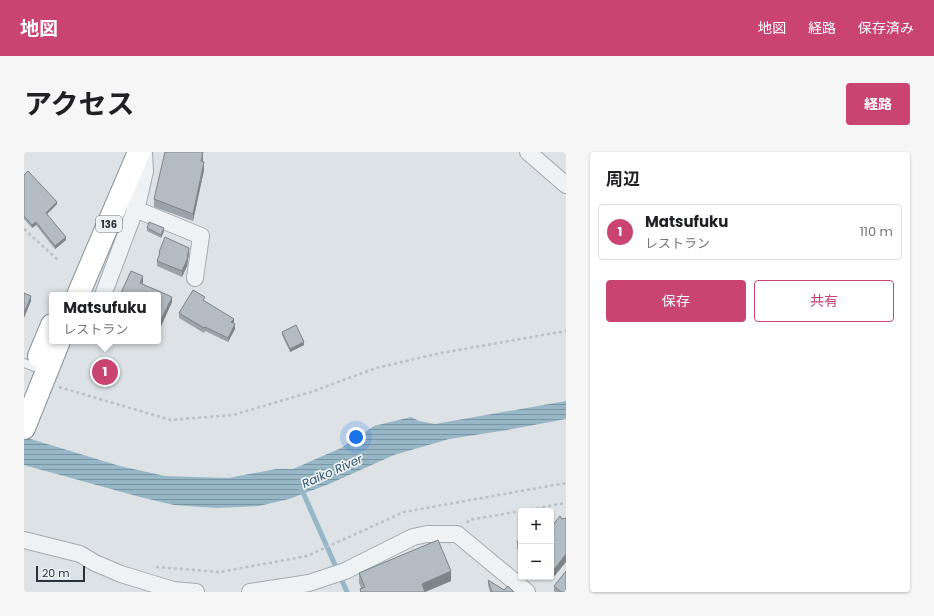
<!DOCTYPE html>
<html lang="ja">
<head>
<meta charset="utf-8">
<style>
  body { margin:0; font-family:Poppins,"Noto Sans JP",sans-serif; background:#f6f6f6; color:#202124 }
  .controls { position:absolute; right:12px; bottom:12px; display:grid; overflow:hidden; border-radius:4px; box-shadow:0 1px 3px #0004 }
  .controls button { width:36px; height:36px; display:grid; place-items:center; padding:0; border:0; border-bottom:1px solid #e0e0e0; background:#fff; color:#202124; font:20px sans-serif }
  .scale { position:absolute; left:12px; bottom:10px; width:49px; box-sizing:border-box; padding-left:4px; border:2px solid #27333c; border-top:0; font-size:11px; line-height:14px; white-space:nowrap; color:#27333c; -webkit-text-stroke:3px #ecf1f4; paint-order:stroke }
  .you { position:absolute; left:332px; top:285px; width:14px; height:14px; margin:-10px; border:3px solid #fff; border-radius:50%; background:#1a73e8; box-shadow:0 0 0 6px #1a73e833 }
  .badge { display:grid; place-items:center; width:26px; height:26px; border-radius:50%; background:#c94471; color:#fff; font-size:13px; font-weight:700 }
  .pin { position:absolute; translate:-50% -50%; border:2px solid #fff; box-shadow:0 1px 4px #0006 }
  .popup { position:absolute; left:25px; top:140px; width:112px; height:52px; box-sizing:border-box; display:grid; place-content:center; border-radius:4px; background:#fff; filter:drop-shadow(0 1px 3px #0005); font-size:13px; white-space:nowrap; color:#757577 }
  .popup b { font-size:15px; color:#202124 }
  .popup::after { content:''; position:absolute; left:50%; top:100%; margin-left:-8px; border:8px solid transparent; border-top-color:#fff }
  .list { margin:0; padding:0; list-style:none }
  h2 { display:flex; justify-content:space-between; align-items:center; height:52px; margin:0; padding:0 16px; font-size:17px }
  h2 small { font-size:13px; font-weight:400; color:#757577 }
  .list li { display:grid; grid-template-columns:26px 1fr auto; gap:12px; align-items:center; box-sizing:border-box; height:56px; margin:0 8px 8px; padding:0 8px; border:1px solid #e0e0e0; border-radius:4px }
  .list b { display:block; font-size:15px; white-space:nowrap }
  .list p { margin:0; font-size:13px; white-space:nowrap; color:#757577 }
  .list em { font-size:13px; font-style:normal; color:#757577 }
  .actions { display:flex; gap:8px; padding:12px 16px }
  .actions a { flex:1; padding:9px 0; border:1px solid #c94471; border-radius:4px; text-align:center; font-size:14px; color:#c94471 }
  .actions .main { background:#c94471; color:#fff }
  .map { position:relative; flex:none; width:542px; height:440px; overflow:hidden; border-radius:4px }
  header { display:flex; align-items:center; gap:24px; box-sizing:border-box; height:56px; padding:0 20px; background:#c94471; color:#fff }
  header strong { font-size:19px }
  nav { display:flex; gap:22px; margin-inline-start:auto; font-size:14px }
  .intro { display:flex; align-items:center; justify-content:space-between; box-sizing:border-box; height:96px; padding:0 24px }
  h1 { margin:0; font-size:28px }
  .button { padding:10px 18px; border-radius:4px; background:#c94471; color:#fff; font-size:14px; font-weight:700 }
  main { display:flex; gap:24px; padding:0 24px }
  aside { flex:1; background:#fff; border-radius:4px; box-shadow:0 1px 3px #0004 }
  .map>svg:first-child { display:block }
</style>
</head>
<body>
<header>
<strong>地図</strong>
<nav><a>地図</a><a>経路</a><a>保存済み</a></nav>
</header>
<div class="intro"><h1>アクセス</h1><a class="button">経路</a></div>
<main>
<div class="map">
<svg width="542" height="440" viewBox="0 0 542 440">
  <defs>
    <pattern id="water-rules" width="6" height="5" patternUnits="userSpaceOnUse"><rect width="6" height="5" fill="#98b7c6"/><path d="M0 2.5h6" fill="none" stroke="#7c95a2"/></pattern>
  </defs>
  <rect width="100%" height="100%" fill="#dde2e6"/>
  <!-- water -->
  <polygon fill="url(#water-rules)" points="542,249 542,267 483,278 425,287 370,303 305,332 265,347 235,354 192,356 150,353 116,345 0,313 0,285 96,314 141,324 204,326 252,317 269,317 317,296 350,274 387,265 395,269 411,272"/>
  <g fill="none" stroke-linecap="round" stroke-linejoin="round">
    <!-- stream -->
    <polyline stroke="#98b7c6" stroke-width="5" points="277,336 323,440"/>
    <defs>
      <polyline id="service" points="0,211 11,215"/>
      <g id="minor">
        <polyline points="504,0 542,33"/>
        <polyline points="111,57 177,84 171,126"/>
        <polyline points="79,143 114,50 121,19 120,0"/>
        <polyline points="0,388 56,402 71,411 97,422 149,438 172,440"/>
        <polyline points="226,440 285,431 321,419 389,385 403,382 433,382 503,440"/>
      </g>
      <g id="trunk">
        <polyline points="54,143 115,0"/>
        <polyline points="15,204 28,173"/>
        <polyline points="0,276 35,189"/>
      </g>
    </defs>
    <!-- service casing -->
    <use href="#service" stroke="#a3aab0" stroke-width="10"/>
    <!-- minor casing -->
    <use href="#minor" stroke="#a3aab0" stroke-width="18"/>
    <!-- trunk casing -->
    <use href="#trunk" stroke="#85929c" stroke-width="24"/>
    <!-- path -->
    <g stroke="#bbc0c5" stroke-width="2.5" stroke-dasharray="3 3" stroke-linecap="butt">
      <polyline points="0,77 35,109"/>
      <polyline points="35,235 147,268 209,263 287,240 352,216 417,201 542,179"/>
      <polyline points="443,371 445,368 542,351"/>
      <polyline points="132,415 196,420 283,404 380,360 542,331"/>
    </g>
    <!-- service -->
    <use href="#service" stroke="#eff2f5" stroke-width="8"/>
    <!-- minor -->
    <use href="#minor" stroke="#eff2f5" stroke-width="16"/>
    <!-- trunk -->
    <use href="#trunk" stroke="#fff" stroke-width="22"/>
  </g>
  <!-- wall -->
  <g fill="#9ba2a8">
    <polygon points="179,7 178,10 180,18 169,69 130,55 130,47"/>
    <polygon points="0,23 33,52 23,62 42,88 31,97 12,73 8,76 0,67"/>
    <polygon points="123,76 140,79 137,86 123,79"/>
    <polygon points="135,100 165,101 163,114 158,125 133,114 133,109 135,105"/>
    <polygon points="119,130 118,132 148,150 137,174 134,172 134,143 96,143"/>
    <polygon points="181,149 210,171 211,177 204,190 181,179 180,181 155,166 155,161"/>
    <polygon points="258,180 280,193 266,200 258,183"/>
    <polygon points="536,364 529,426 527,424 527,373 528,374"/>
    <polygon points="497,385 497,400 493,397 493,390"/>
    <polygon points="335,421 427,429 401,440 336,440 336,437 337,436 335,431"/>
    <polygon points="464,428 480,438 490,440 466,440 464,433"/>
    <polygon points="530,434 542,440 531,440 530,439"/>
  </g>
  <!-- shaded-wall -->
  <g fill="#7e8488">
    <polygon points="179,0 179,7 177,17 177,9"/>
    <polygon points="180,10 180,18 169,69 169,62"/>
    <polygon points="33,50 33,52 22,63 22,61"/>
    <polygon points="12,70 12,73 8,76 8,73"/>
    <polygon points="140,76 140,79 137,86 137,83"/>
    <polygon points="42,85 42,88 31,97 31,94"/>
    <polygon points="165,96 165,101 163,114 158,125 158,119"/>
    <polygon points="119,124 119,130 116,136 116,131"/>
    <polygon points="7,144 7,149 0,166 0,161"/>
    <polygon points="148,145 148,150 137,174 137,168"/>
    <polygon points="210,167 210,171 207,175 207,170"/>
    <polygon points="211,172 211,177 204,190 204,186"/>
    <polygon points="280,190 280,193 266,200 266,197"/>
    <polygon points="542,402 542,410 529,426 529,419"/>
    <polygon points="427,419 427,429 401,440 398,432"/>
  </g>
  <!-- building -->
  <g fill="#b4bcc3" stroke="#7e8488">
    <polygon points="141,0 179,0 177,9 180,10 169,62 130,47"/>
    <polygon points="4,19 33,50 22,61 42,85 31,94 12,70 8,73 0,64 0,23"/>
    <polygon points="125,70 140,76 137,83 123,76"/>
    <polygon points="141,85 165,96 163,108 158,119 133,109 136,101 135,100"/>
    <polygon points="107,119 119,124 116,131 148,145 137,168 134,167 134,143 96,143"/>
    <polygon points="169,138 181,145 179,148 210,167 207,170 211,172 204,186 181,175 180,176 155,161"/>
    <polygon points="0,141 7,144 0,161"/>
    <polygon points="272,173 280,190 266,197 258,180"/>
    <polygon points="536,364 538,367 542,366 542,402 529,419 527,417 527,373 528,374"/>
    <polygon points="497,385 497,393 493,390"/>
    <polygon points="414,388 427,419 398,432 401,440 337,440 336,437 341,435 335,421"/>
    <polygon points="542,419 542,440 537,440 530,434"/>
    <polygon points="464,428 480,438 484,434 490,440 468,440"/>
  </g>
  <g text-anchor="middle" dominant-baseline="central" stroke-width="3.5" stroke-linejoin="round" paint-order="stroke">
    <!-- shield labels -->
    <rect fill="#ecf1f4" stroke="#626c73" stroke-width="1" x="72" y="64" width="26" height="16" rx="3"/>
    <g font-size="10" font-weight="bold" fill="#27333c">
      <text x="85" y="72">136</text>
    </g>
    <!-- water labels -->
    <g font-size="12" font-style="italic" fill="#33586e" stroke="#ecf1f4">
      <text transform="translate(308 319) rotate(-24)">Raiko River</text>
    </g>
  </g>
</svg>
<div class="controls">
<button>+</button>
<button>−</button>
</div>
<div class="scale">20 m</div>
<div class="you"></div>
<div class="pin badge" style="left:81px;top:220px">1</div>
<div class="popup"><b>Matsufuku</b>レストラン</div>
</div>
<aside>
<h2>周辺<small></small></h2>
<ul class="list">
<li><span class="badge">1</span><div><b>Matsufuku</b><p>レストラン</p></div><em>110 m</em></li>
</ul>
<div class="actions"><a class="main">保存</a><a>共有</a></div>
</aside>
</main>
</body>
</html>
